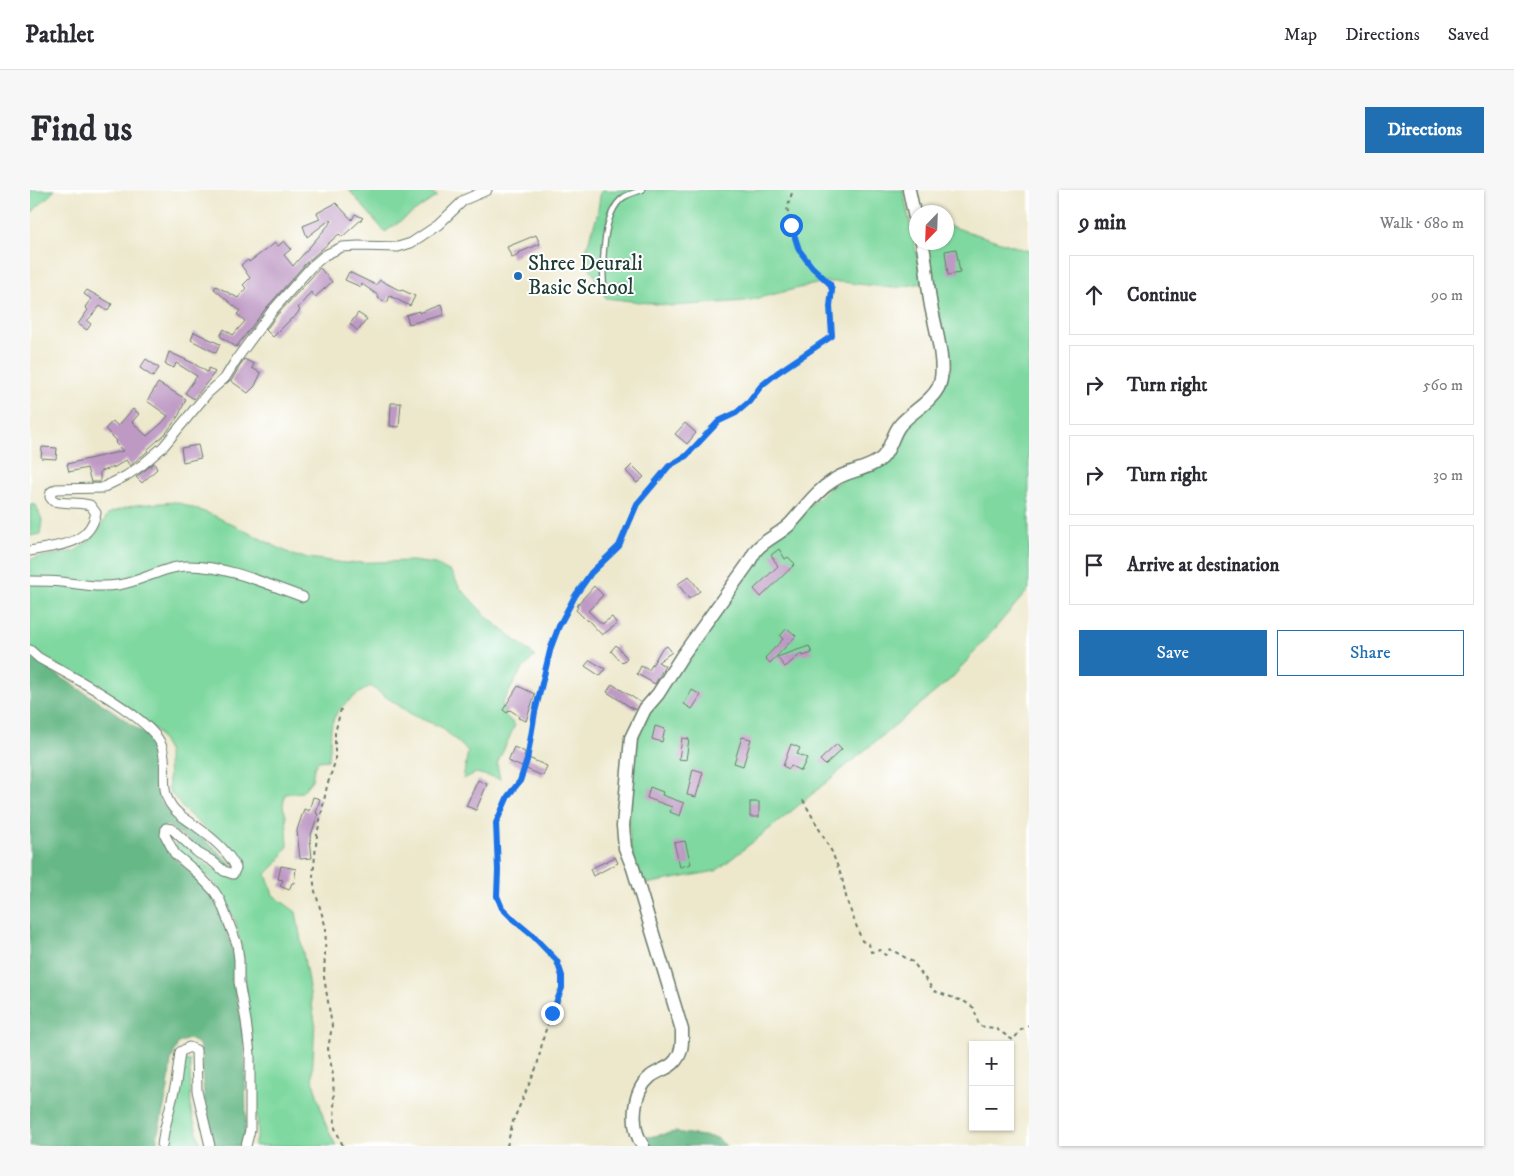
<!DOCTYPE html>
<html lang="en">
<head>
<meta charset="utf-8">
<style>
  body { margin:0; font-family:"IM FELL DW Pica",serif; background:#f7f7f7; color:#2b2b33 }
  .controls { position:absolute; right:15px; bottom:15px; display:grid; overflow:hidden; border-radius:0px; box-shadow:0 1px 4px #0004 }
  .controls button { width:45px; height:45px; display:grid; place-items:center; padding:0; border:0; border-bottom:1px solid #e1e1e2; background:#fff; color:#2b2b33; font:25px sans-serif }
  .compass { position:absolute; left:879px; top:15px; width:45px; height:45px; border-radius:50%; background:#fff; box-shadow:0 1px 4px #0004; rotate:203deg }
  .stop { position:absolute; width:15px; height:15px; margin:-11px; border:4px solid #1a73e8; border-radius:50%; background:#fff }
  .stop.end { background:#1a73e8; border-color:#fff; box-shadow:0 1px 5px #0008 }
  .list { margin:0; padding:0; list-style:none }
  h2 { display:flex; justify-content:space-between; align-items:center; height:65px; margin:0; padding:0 20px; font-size:21px }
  h2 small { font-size:16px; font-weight:400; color:#7c7c81 }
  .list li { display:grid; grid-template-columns:32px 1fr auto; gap:15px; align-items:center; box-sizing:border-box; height:80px; margin:0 10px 10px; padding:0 10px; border:1px solid #e1e1e2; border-radius:0px }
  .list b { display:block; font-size:19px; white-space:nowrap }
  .list em { font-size:16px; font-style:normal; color:#7c7c81 }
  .actions { display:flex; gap:10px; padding:15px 20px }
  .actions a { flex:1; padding:11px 0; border:1px solid #1f6fb2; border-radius:0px; text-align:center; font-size:18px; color:#1f6fb2 }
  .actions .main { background:#1f6fb2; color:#fff }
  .icon { flex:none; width:28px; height:28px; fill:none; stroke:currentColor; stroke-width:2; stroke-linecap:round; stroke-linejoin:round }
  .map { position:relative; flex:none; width:999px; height:956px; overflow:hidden; border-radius:0px }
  header { display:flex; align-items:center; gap:30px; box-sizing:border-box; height:70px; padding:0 25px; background:#fff; border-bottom:1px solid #e1e1e2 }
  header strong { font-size:24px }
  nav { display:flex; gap:28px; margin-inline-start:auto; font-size:18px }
  .intro { display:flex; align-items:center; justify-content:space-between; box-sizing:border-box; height:120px; padding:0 30px }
  h1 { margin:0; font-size:35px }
  .button { padding:12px 22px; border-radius:0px; background:#1f6fb2; color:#fff; font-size:18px; font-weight:700 }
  main { display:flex; gap:30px; padding:0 30px }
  aside { flex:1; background:#fff; border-radius:0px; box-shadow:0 1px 4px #0004 }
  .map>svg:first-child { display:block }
</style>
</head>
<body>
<header>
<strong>Pathlet</strong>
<nav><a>Map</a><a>Directions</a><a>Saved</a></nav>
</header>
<div class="intro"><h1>Find us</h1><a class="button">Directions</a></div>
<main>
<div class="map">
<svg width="999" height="956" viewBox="0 0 999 956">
  <rect width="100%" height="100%" fill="#fff"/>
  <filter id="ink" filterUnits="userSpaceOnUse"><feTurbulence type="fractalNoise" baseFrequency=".02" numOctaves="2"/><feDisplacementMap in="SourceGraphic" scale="10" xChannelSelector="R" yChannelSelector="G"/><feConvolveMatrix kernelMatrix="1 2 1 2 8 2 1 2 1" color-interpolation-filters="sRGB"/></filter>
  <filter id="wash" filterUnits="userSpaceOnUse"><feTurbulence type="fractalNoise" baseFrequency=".0096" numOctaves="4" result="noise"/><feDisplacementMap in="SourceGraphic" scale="20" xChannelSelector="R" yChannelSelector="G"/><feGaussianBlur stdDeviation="1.12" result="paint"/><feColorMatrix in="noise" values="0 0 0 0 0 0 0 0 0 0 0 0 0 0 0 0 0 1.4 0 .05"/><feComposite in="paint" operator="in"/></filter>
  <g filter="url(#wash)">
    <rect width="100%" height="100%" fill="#ede8cc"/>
    <!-- green -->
    <g fill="#7ed89f" stroke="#4e8a6a">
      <polygon points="0,0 25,0 0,24"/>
      <polygon points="319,0 399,0 407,6 355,42"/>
      <polygon points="571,0 873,0 893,93 863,98 812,92 794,92 716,111 643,116 576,108 554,66 567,26"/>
      <polygon points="917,35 999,61 999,399 922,488 752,629 686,681 616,694 606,676 600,654 599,631 602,576 610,533 730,362 796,300 817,287 843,280 870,243 913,198 918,183 916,160 911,132 904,112 897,53 916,52"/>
      <path d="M146,312L183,325L265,366L314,373L382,371L405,374L421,382L430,398L458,428L505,466L491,481L472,514L475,525L485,535L467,574L470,589L446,583L433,589L438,561L411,537L384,526L340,496C324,507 304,517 301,539C300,549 301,559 298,570L288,571L284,578L282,590L272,602L255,604L253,616L256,626L258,656L247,673L236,684L243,705L266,722L285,832L282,887L295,933L306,956H224L228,941L221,840L216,810L213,766L205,729L184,692L159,671L146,658V647C164,665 181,683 206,689L212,679L199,659L154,620L139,600L138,561L127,541L0,457V369L45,361L64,347L79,323L105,315Z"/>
      <polygon points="0,314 6,315 12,330 10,344 0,346"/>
      <polygon points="154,870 160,871 161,921 171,956 137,956 137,945 146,914"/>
    </g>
    <!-- forest -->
    <g fill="#66b886" stroke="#427a5d">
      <path d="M0,467L83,521L120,548L127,572L130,611C137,618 144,624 151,630C168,646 188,658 202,676L198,679L137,635L130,640L131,649L140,664L172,692L182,705L193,729L206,771L205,799L213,839L215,874L216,930L213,956H185C178,936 175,915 173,893C172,880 173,866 169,854L159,849L148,853L141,870L138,898L127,948V956H0Z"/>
      <polygon points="645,942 687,948 696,956 620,956 613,948"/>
    </g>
    <g id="blocks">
      <!-- building -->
      <g fill="#be99c4">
        <polygon points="306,13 322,30 325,24 333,28 312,47 309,44 276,73 237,117 206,157 190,146 194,139 203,145 215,131 207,124 210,121 184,99 186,96 208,108 216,98 213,95 220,88 211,75 218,70 219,72 245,53 248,56 254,51 261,59 254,65 263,76 302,31 301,29 277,47 273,36 290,29 287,23"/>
        <polygon points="506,45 510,54 488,63 489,65 482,68 477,57"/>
        <polygon points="926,59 930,83 918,85 915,61"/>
        <polygon points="290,78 302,92 285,107 281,102 268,118 270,120 263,129 262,128 243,147 236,140 247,125"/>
        <polygon points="319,82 346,95 350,90 371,101 372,100 385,106 380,116 360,106 357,113 348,108 349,106 332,94 331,97 315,90"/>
        <polygon points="57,100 82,114 77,121 70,116 57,131 61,134 57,140 48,134 58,120 55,117 61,109 54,104"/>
        <polygon points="411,115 414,125 379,134 376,125 389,121 389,123"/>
        <polygon points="328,123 337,129 328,141 320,134"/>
        <polygon points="164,142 190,154 186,163 161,150"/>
        <polygon points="139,162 163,173 177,182 179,178 185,182 164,209 155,203 167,186 146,173 144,178 135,174"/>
        <polygon points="116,169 129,178 123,187 110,178"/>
        <polygon points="214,169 224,174 222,178 231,183 225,196 218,203 201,191"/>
        <polygon points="128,193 156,209 149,225 136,243 117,260 118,261 100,276 96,270 85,277 71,281 70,283 70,292 61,292 57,278 39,282 37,274 93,261 85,253 87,251 75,239 83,231 88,236 103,219 109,224 102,232 117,246 132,233 138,226 117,211"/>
        <polygon points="361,213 371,213 369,237 360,236"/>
        <polygon points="655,233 666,243 657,254 645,244"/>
        <polygon points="168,255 171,268 153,272 151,258"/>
        <polygon points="12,257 27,258 26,269 11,268"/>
        <polygon points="124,273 127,279 112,293 106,287"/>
        <polygon points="602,275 614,287 607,293 596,281"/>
        <polygon points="749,359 755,369 758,367 765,374 731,407 724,399 748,376 741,365"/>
        <polygon points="659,386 670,401 659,409 648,394"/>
        <polygon points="564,396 573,405 558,421 572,434 582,427 587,434 572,445 558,430 557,431 546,420 548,417 546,416"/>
        <polygon points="757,438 766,446 740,473 735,468 753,449 750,446"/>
        <polygon points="586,455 597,468 592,473 581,461"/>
        <polygon points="637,456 642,462 628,472 635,476 625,494 607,484 611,476 619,480 631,460"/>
        <polygon points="779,456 782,463 773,466 772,463 755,477 747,467"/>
        <polygon points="560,470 575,479 570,486 555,476"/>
        <polygon points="582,494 610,512 605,520 577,502"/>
        <polygon points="488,496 505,504 496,531 488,528 489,526 480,520 477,523 473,520"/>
        <polygon points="662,500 671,505 662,519 654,514"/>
        <polygon points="625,536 635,539 632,552 622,549"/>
        <polygon points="712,547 721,549 713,576 704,573"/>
        <polygon points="652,548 659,549 656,570 649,569"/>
        <polygon points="761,554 770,558 767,564 777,568 771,581 761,576 759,579 753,576"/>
        <polygon points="807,554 812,559 795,575 790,570"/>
        <polygon points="484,557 495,562 494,566 517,576 513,586 478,571"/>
        <polygon points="663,579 673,582 666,607 657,605"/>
        <polygon points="448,590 457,594 446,620 436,616"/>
        <polygon points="620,597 633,602 632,605 654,613 650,626 640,622 642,617 617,608"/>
        <polygon points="283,607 290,609 286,623 288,624 280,648 282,668 270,669 267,640 274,619 279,621"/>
        <rect x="720" y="612" width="9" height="15"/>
        <polygon points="655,651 661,674 650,677 644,653"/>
        <polygon points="585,667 588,673 563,686 560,679"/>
        <polygon points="251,676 266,679 264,693 262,693 259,700 250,696 253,690 248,689"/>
      </g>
    </g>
  </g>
  <g filter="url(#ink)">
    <use href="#blocks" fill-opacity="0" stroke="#677969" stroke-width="1"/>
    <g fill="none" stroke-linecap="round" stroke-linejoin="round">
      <defs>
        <path id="lane" d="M574,98C572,74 572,22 594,7C599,4 606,2 612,0"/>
        <g id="street">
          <path d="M0,361C28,355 59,356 66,323L60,315C48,312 35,314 23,311L20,307L21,302L26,299L72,298L96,286L112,275L133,257L177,204L195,188L208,167L242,121L281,77L295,65L312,57L328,56L368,57L381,53L408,35L434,10L457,0"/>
          <path d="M0,391C10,391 21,391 31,392C51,394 68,398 88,395C111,392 134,376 158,376C198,376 236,394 273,407"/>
          <path d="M0,460L9,468C39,485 115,524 130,552C140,572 128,597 141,615C147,625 158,630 167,637C181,647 199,662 206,678L203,684L194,681L182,671L168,663L142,639L136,638L135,645L145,664L164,680L184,701L190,710L207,754L209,770V792L216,831L220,864V940L216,956"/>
          <polyline points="132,956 134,942 146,893 150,862 159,857 166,860 167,901 180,956"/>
        </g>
        <g id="secondary">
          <polyline points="879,0 886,33"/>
          <path d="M613,956C600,937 602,902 620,887C628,880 640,879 646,870C653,861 652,851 652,840L603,678L595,658L593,636L601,548L615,519L628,504L652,466L718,374C721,369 724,362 728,358C738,348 752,343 761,333C775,318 786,301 804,290C818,280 839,280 852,268C861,259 862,245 870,235C881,222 900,213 908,198C918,180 905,136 901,116C897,95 897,73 892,52"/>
        </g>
      </defs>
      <!-- lane casing -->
      <use href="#lane" stroke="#677969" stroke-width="7"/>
      <!-- street casing -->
      <use href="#street" stroke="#677969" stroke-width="11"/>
      <!-- secondary casing -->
      <use href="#secondary" stroke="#677969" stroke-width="15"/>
      <!-- path -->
      <g stroke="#677969" stroke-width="2" stroke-dasharray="4 4" stroke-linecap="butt">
        <polyline points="311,519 305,543 305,572 297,596 287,645 283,686 285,701 296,738 294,787 302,836 298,859 303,885 305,938 313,956"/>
        <polyline points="773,610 802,662 812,688 817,711 832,751 839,754 841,762 851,760 855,765 860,759 883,772 904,801 935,812 944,818 949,836 965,838 983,850 991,840 999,835"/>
        <polyline points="477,956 483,931 507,876 514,845 531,798 533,786 527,771 503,746 485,731 472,718 467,706 468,680 466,633 478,607 490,591 497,570 505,522 521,457 529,436 545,406 561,383 589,356 607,314 639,276 656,266 689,231 706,223 719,212 731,196 747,183 802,146 800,117 802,100 800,94 782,77 769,60 757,18 762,3 764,0"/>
      </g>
      <!-- lane -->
      <use href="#lane" stroke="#fff" stroke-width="4.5"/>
      <!-- street -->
      <use href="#street" stroke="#fff" stroke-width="9"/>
      <!-- secondary -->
      <use href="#secondary" stroke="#fff" stroke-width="12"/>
    </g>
  </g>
  <g fill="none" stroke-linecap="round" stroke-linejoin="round" filter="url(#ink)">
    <!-- route -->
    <polyline stroke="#1a73e8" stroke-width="6" points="522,823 532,798 532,786 527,771 503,746 485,731 472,718 467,706 468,680 466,633 478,606 490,591 497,570 505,522 521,457 529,436 545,406 561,383 589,356 607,314 639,276 656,266 689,231 706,223 719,212 731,196 747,183 802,146 800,116 802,100 800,94 782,77 769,60 761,35"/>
  </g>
  <!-- markers -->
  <circle fill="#1f6fb2" stroke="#fff" stroke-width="2" cx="488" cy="86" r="5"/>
  <g text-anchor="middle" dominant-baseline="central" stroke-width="4" stroke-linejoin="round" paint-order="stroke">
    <!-- poi labels -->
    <g font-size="21" fill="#1f3d34" stroke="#fff" text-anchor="start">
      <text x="498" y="74">Shree Deurali<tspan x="498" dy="24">Basic School</tspan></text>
    </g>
  </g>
</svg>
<div class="controls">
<button>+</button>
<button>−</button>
</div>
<svg class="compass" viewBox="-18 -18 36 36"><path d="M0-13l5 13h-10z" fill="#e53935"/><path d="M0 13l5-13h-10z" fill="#7c7c81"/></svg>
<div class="stop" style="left:761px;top:35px"></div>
<div class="stop end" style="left:522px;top:823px"></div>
</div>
<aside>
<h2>9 min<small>Walk · 680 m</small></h2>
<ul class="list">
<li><svg class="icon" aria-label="ahead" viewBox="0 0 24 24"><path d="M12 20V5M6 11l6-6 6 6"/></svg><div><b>Continue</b></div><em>90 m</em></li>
<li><svg class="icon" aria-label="right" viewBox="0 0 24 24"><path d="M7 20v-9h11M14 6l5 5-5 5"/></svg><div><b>Turn right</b></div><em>560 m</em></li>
<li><svg class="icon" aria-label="right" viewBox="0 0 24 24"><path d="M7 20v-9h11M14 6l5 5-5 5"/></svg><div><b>Turn right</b></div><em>30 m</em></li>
<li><svg class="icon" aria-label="arrive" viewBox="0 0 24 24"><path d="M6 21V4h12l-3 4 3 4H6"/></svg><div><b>Arrive at destination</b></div></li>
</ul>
<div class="actions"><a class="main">Save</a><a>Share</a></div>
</aside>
</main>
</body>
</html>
